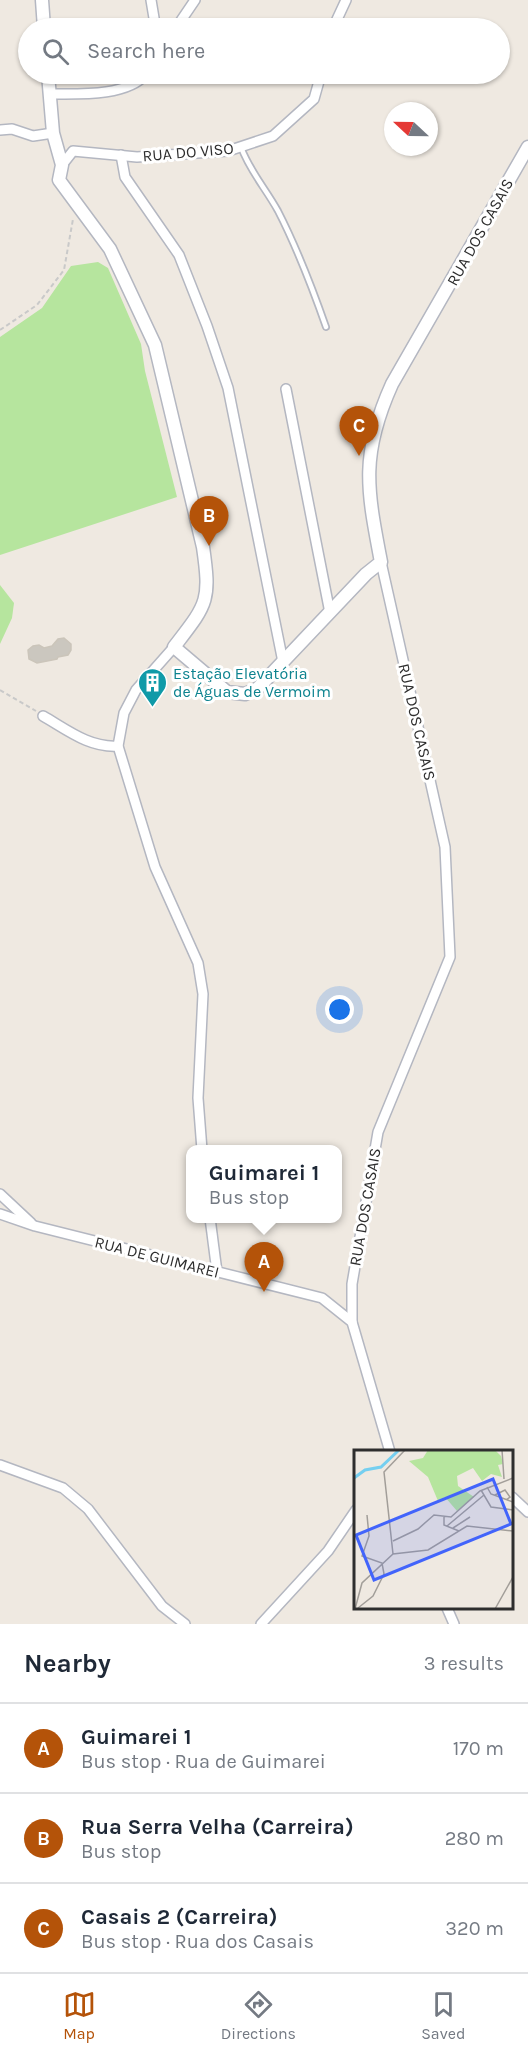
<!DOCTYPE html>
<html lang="en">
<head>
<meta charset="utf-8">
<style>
  body { margin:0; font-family:Karla,sans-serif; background:#f2f2f3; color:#1f2937 }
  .compass { position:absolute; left:384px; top:102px; width:54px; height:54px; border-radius:50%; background:#fff; box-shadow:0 2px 4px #0004; rotate:292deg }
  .you { position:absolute; left:340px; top:1010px; width:21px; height:21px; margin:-15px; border:4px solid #fff; border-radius:50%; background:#1a73e8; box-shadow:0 0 0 9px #1a73e833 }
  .badge { display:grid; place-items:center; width:39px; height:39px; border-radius:50%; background:#b45309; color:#fff; font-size:20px; font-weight:700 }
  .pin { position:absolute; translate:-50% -50px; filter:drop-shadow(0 2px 3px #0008) }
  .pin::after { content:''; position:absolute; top:32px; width:21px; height:18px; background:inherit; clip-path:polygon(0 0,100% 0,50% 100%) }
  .popup { position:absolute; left:186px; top:1145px; width:156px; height:78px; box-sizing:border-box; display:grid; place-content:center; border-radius:12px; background:#fff; filter:drop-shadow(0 2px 4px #0005); font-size:20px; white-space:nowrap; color:#747a83 }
  .popup b { font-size:22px; color:#1f2937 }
  .popup::after { content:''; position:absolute; left:50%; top:100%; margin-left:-12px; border:12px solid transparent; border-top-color:#fff }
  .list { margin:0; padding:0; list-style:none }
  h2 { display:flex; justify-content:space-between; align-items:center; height:78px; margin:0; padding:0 24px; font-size:26px }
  h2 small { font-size:20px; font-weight:400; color:#747a83 }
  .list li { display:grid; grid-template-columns:39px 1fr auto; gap:18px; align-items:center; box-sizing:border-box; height:90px; padding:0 24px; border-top:2px solid #e0e1e3 }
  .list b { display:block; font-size:22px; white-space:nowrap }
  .list p { margin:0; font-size:20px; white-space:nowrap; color:#747a83 }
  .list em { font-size:20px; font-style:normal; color:#747a83 }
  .icon { flex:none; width:33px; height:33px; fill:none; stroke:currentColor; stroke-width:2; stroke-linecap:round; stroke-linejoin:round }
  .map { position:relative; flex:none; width:528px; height:1624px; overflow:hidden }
  .search { position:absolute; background:#fff; box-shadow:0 2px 4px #0004; left:18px; right:18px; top:18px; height:66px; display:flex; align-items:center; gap:15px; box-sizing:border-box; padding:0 21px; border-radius:33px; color:#747a83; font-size:22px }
  .sheet { height:348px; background:#fff }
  nav { display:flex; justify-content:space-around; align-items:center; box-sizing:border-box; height:84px; border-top:2px solid #e0e1e3; background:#fff; font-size:16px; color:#747a83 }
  nav a { display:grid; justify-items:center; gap:3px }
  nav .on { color:#b45309 }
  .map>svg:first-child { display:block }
</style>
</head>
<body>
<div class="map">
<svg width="528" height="1624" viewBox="0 0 528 1624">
  <rect width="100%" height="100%" fill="#efe9e1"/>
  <!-- green -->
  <g fill="#b6e59e">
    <polygon points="98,262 108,268 141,344 145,371 177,497 0,555 0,337 42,308 71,266"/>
    <polygon points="0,585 14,603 12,618 0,644"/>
  </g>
  <!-- building -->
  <polygon fill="#cbc7bf" stroke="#cbc5ba" stroke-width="1.5" points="64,638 71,644 71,650 68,655 58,657 57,659 37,663 29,659 28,650 33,646 39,645 44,648 52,646 58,639"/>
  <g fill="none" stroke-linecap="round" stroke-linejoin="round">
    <defs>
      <path id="service" d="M241,147C249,170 266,189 278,211C297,248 312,287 326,327"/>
      <g id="minor">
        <polyline points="151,0 155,24 158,28"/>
        <polyline points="176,28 195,0"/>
        <polyline points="333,28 346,0"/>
        <path d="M49,94C77,94 127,97 146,74"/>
        <polyline points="0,130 12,129 33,136 53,133"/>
        <polyline points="121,155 125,177 179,255 207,326 228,388 283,662"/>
        <polyline points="62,165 73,151 137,157 228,151 273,136 314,99 321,74"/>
        <polyline points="286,389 330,613"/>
        <polyline points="174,647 136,690 124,713 118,746 155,867 198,963 203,994 198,1098 202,1150"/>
        <path d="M43,716C66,729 89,748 118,746"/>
        <polyline points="0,1194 31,1223"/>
        <polyline points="0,1214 35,1226 322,1298 352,1322 390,1452"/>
        <polyline points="210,1218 217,1272"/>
        <polyline points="352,1322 352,1284 378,1132 450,957 445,847 381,562"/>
        <polyline points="0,1465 63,1488 88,1509 162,1606 185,1624"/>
        <polyline points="512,1497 528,1512"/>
        <polyline points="447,1608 454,1624"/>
        <polyline points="261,1624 328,1551 356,1510"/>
      </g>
      <g id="tertiary">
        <polyline points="42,0 44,28"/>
        <path d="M48,74L53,133L62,165L59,180L110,249L155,345L203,547C211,602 207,604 174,647L227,692L245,694L257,689L366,574L381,562C367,489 360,455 392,384L528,147"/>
      </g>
    </defs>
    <!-- service casing -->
    <use href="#service" stroke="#b4b7c1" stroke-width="8"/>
    <!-- minor casing -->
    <use href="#minor" stroke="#b4b7c1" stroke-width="12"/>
    <!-- tertiary casing -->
    <use href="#tertiary" stroke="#b4b7c1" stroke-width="15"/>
    <!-- path -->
    <g stroke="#c9c9c9" stroke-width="2" stroke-dasharray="4.5 3" stroke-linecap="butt">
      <polyline points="0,330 37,305 64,270 73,219"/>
      <polyline points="0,690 36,711"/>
    </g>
    <!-- service -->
    <use href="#service" stroke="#fff" stroke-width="4.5"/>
    <!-- minor -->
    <use href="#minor" stroke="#fff" stroke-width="9"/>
    <!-- tertiary -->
    <use href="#tertiary" stroke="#fff" stroke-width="12"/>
  </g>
  <!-- icons -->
  <defs>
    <symbol id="building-pin" viewBox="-11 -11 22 30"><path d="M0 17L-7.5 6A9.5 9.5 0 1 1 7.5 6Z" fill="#0f9aa8" stroke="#fff"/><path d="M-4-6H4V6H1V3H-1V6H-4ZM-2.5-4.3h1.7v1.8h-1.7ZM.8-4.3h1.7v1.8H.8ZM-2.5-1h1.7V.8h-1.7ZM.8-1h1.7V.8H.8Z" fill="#fff"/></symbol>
  </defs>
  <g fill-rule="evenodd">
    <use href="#building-pin" x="136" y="666" width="33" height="45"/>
  </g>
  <g text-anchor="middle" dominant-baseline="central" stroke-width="6" stroke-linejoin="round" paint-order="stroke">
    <!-- street labels -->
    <g font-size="16" fill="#2e2e2e" stroke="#fff">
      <text transform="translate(188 152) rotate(-5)">RUA DO VISO</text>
      <text transform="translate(480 232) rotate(-61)">RUA DOS CASAIS</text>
      <text transform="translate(417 722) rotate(77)">RUA DOS CASAIS</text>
      <text transform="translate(365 1207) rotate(-80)">RUA DOS CASAIS</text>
      <text transform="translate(157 1257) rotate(14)">RUA DE GUIMAREI</text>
    </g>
    <!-- culture labels -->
    <g font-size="16" fill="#0d838f" stroke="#fff" text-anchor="start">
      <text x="173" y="673">Estação Elevatória<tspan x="173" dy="18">de Águas de Vermoim</tspan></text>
    </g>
  </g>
  <!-- overview -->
  <g transform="translate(354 1450)">
    <rect width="159" height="159" fill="#efe9e1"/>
    <path d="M74,0H141L147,6L149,14L144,15L148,27L137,24L128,31L119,18L103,26L104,36L120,47L103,61L91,47L84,51L74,27L55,11L69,8Z" fill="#b6e59e"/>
    <path fill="none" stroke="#75cff0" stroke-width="3" d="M0,28L11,20L27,17L45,0"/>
    <path fill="none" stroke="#a29e99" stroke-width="1.5" d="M148,0L150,29M133,37L137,44L159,52M127,40L137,57L159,60M141,45L151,40L156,47L152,50M90,66V75L105,81M93,76L130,45M99,78L116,67M39,91L64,79L80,65L97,67L126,41L159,28M39,104L30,22L51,0M4,158L19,146L30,124L28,113L8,106L15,86L13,65M1,159L8,133L39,104L74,100L113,76L159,81M141,159L159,127"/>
    <path fill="#4264fb" fill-opacity="0.15" stroke="#4264fb" stroke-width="3" d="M139,29L157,74L20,130L2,85Z"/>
    <rect width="159" height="159" fill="none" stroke="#2e2e2e" stroke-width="3"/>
  </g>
</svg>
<svg class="compass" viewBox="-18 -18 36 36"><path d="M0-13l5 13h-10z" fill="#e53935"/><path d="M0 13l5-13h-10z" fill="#747a83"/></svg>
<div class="you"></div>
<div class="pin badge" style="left:264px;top:1292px">A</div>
<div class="popup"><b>Guimarei 1</b>Bus stop</div>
<div class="pin badge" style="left:209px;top:546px">B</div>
<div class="pin badge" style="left:359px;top:456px">C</div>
<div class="search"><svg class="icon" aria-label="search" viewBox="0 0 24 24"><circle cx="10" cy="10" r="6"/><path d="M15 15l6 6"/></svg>Search here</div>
</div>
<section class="sheet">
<h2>Nearby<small>3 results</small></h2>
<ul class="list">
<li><span class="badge">A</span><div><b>Guimarei 1</b><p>Bus stop · Rua de Guimarei</p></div><em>170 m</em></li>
<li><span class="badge">B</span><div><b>Rua Serra Velha (Carreira)</b><p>Bus stop</p></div><em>280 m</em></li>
<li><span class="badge">C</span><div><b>Casais 2 (Carreira)</b><p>Bus stop · Rua dos Casais</p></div><em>320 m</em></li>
</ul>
</section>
<nav>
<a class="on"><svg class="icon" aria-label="map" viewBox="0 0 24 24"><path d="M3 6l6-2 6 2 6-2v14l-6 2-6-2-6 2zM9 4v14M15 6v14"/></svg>Map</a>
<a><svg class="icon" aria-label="directions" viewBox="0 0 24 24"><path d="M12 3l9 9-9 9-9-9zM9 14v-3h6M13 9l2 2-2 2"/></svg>Directions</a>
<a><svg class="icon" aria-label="saved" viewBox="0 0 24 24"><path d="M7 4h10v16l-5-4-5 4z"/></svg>Saved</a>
</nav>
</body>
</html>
